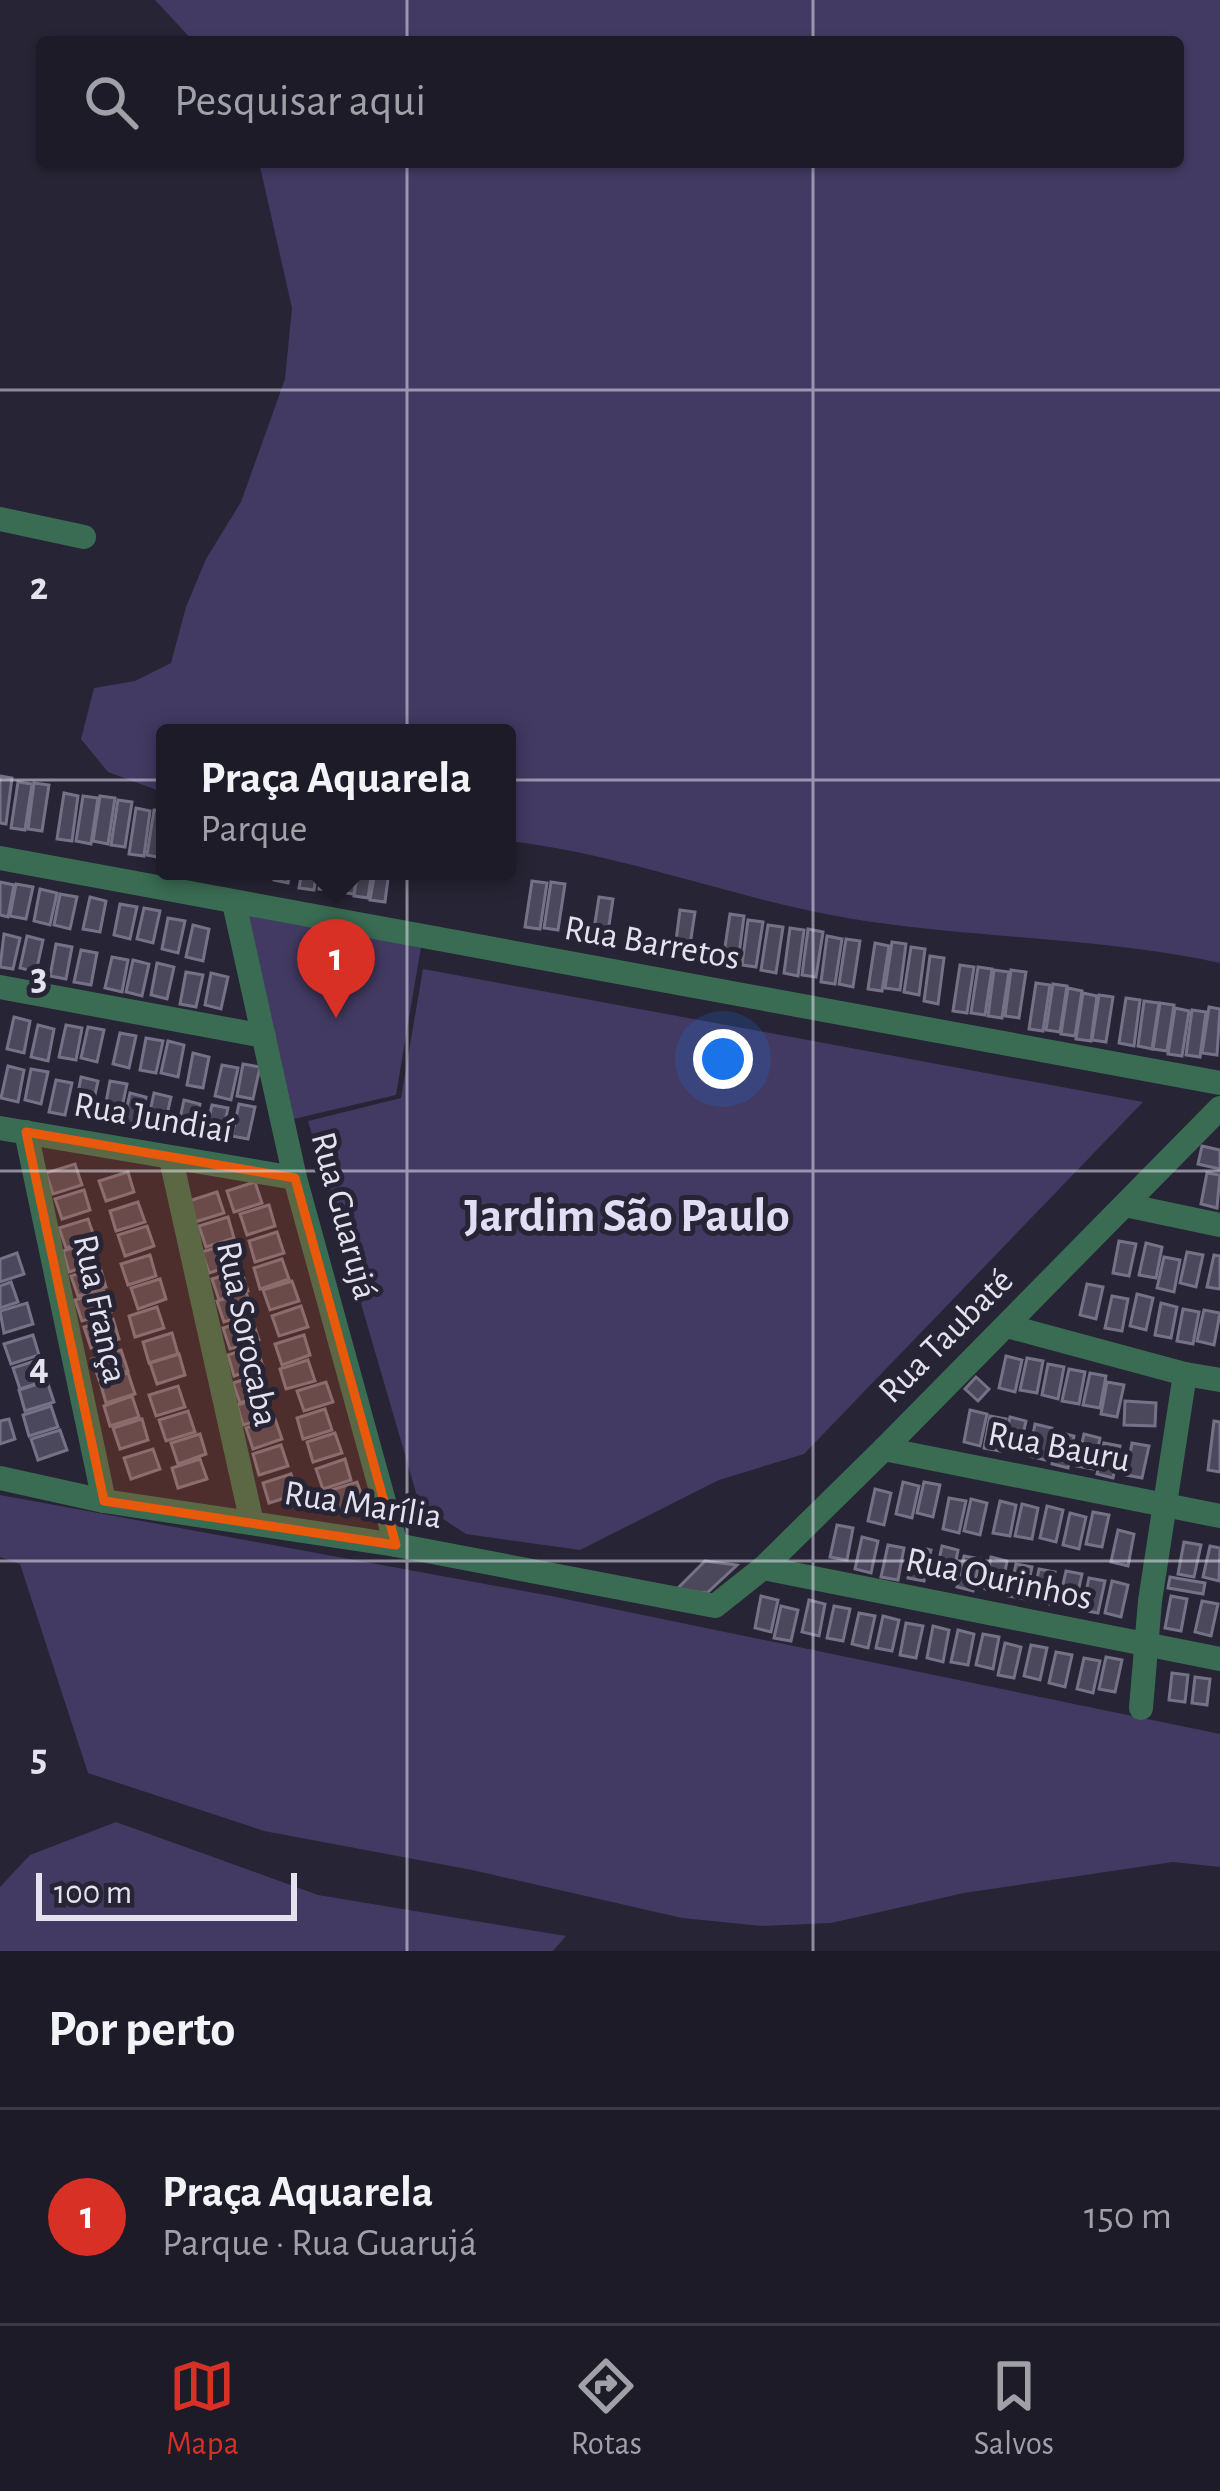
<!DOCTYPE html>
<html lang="pt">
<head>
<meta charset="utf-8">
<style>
  body { margin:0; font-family:"Alegreya Sans",sans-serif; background:#252430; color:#f1f3f6 }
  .scale { position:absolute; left:36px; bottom:30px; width:261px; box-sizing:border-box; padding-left:12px; border:6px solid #e4e2ee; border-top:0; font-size:33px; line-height:42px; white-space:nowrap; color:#e4e2ee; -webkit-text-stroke:9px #272435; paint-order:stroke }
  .you { position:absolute; left:723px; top:1059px; width:42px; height:42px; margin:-30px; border:9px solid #fff; border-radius:50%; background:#1a73e8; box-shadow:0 0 0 18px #1a73e833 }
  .badge { display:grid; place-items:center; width:78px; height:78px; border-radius:50%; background:#d93025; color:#fff; font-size:39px; font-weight:700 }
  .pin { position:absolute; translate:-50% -99px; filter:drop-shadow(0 3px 6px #0008) }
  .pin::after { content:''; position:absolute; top:63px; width:42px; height:36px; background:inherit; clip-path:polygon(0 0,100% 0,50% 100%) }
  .popup { position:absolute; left:156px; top:724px; width:360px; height:156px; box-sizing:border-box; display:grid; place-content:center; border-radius:12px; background:#1d1b28; filter:drop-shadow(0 3px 9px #0005); font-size:39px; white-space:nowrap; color:#a0a1a8 }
  .popup b { font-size:45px; color:#f1f3f6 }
  .popup::after { content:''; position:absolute; left:50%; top:100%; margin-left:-24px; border:24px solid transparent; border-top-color:#1d1b28 }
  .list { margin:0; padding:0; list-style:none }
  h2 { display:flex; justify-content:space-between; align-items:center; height:156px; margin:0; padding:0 48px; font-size:51px }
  h2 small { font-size:39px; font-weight:400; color:#a0a1a8 }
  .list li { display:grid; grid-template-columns:78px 1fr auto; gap:36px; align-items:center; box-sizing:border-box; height:216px; padding:0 48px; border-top:3px solid #3b3945 }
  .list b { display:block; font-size:45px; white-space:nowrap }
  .list p { margin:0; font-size:39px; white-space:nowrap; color:#a0a1a8 }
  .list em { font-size:39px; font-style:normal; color:#a0a1a8 }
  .icon { flex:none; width:66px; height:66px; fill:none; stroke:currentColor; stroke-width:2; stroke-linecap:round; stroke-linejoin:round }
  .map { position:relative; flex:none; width:1220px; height:1951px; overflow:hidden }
  .search { position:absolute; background:#1d1b28; box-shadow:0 3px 9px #0004; left:36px; right:36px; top:36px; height:132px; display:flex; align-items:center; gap:30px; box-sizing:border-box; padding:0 42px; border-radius:12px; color:#a0a1a8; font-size:45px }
  .sheet { height:372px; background:#1d1b28 }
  nav { display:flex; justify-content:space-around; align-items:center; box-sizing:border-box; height:168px; border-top:3px solid #3b3945; background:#1d1b28; font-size:33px; color:#a0a1a8 }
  nav a { display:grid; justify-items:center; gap:6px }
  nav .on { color:#d93025 }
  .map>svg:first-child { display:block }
</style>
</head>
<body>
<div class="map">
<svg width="1220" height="1951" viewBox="0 0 1220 1951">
  <rect width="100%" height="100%" fill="#272435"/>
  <!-- green -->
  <g fill="#423a62">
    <path d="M155,0H1220V963C1097,936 971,939 847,918C732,898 623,854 507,841V733H165V793L108,772L81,739L94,688L135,681L171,663L186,607L206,559L241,502L285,379L292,308L259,162H1178V42H194Z"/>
    <polygon points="237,906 422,941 396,1095 285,1121"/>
    <polygon points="423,969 1143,1102 804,1454 719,1480 580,1550 466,1534 419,1503 308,1121 401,1098"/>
    <polygon points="0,1495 551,1596 1220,1734 1220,1867 1173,1862 964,1893 831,1923 762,1926 682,1918 472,1870 264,1831 88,1773 20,1564 0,1557"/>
    <polygon points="116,1822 318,1895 566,1936 553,1951 0,1951 0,1887 30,1855"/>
  </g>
  <!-- building -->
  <g fill="#4b485b" stroke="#757287" stroke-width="3">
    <polygon points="0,776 12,778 6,824 0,823"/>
    <polygon points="18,782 32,784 25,830 11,828"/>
    <polygon points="34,783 49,785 42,831 28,829"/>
    <polygon points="64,793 78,796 72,841 57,839"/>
    <polygon points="83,796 98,798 91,844 76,841"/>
    <polygon points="100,796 115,798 108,844 93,841"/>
    <polygon points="118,800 132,802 125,847 111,845"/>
    <polygon points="136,808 150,811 144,856 129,854"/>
    <polygon points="154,810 165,811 162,858 147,855"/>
    <polygon points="275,871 290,871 288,883 274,880"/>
    <polygon points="302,871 317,871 314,890 299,888"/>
    <polygon points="322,871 337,871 334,891 319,889"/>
    <polygon points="343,871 357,871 354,894 339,892"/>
    <polygon points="358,871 372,871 368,898 354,896"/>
    <polygon points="375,871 389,871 385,902 370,900"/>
    <polygon points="532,881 547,883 540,929 525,927"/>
    <polygon points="0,882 14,885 8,917 0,915"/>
    <polygon points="551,882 565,884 558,930 544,928"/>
    <polygon points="16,884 33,887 26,919 10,916"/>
    <polygon points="40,889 57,893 50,925 34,921"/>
    <polygon points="60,894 77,897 70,929 54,925"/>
    <polygon points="90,897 106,901 100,932 83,929"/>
    <polygon points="599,897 613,899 606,945 592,942"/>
    <polygon points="120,904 137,907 130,939 114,935"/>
    <polygon points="144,908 160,911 153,943 137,939"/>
    <polygon points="680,910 695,912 688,958 674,956"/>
    <polygon points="730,914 744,916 738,962 723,960"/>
    <polygon points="168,918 185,921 178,953 162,949"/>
    <polygon points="748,920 763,922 756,967 742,965"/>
    <polygon points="193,925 209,929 203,961 186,957"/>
    <polygon points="768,925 783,927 776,973 761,970"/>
    <polygon points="790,928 804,930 798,976 784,973"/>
    <polygon points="808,929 823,932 816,977 802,975"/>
    <polygon points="4,934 20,938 13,969 0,967"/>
    <polygon points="27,936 43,940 36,972 20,968"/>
    <polygon points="827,936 842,939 835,984 821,982"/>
    <polygon points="846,939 860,941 853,987 839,984"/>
    <polygon points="892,942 906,944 900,990 885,988"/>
    <polygon points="875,943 889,946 882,991 868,989"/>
    <polygon points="56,944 72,947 66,979 50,976"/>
    <polygon points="911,947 925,949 919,995 904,992"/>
    <polygon points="81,950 97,953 91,985 74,982"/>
    <polygon points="930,956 944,958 938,1004 924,1001"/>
    <polygon points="112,957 128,960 122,992 105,988"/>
    <polygon points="133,960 149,964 142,996 126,992"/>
    <polygon points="157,963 174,967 167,999 151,995"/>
    <polygon points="960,965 974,967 967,1013 953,1011"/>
    <polygon points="978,967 992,969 985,1015 971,1013"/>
    <polygon points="994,970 1009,972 1002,1018 988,1016"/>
    <polygon points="1011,970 1026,972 1019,1018 1005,1016"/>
    <polygon points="186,972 203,975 196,1007 180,1004"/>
    <polygon points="211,973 228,977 221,1009 205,1005"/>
    <polygon points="1036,983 1050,985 1043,1031 1029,1029"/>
    <polygon points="1053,984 1067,986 1060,1032 1046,1030"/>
    <polygon points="1068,988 1082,991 1075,1036 1061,1034"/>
    <polygon points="1083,993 1097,996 1091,1041 1076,1039"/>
    <polygon points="1099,995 1113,997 1106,1042 1092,1040"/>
    <polygon points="1126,998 1140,1000 1134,1046 1119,1043"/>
    <polygon points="1144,1001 1159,1003 1152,1049 1138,1046"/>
    <polygon points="1160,1003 1174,1005 1167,1051 1153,1049"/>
    <polygon points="1209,1007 1220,1009 1217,1055 1202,1053"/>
    <polygon points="1175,1008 1189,1011 1182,1056 1168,1054"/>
    <polygon points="1192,1010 1206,1012 1200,1057 1186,1055"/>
    <polygon points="14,1017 30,1021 24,1053 7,1049"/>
    <polygon points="38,1025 54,1029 48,1061 31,1057"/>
    <polygon points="66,1025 82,1028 76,1060 59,1057"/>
    <polygon points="88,1027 104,1030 97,1062 81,1058"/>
    <polygon points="120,1033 136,1036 129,1068 113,1064"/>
    <polygon points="146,1038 163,1041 156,1073 140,1070"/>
    <polygon points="168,1041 184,1045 178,1077 161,1073"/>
    <polygon points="193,1053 209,1057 203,1088 187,1085"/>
    <polygon points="243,1064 260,1067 253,1099 237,1096"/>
    <polygon points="222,1065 238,1068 231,1100 215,1096"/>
    <polygon points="8,1066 24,1070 18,1102 1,1098"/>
    <polygon points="31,1069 48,1072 41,1104 25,1100"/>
    <polygon points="81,1077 98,1081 91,1113 75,1109"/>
    <polygon points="56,1080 72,1083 65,1115 49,1112"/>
    <polygon points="110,1081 127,1084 120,1116 104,1113"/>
    <polygon points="130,1093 146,1097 140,1129 123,1125"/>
    <polygon points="154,1093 171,1097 164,1129 147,1125"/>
    <polygon points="184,1100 200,1104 193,1136 177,1132"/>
    <polygon points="239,1104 255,1107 248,1139 232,1136"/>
    <polygon points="212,1105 228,1108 221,1140 205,1136"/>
    <polygon points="1202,1146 1220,1150 1220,1169 1198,1164"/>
    <polygon points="75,1164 82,1185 53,1194 46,1173"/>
    <polygon points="128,1172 134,1192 106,1201 99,1181"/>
    <polygon points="1207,1173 1220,1175 1217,1208 1201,1204"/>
    <polygon points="255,1182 262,1203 234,1212 227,1191"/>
    <polygon points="84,1190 90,1210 62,1219 55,1199"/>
    <polygon points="217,1192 224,1213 195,1222 189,1201"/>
    <polygon points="138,1202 145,1222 116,1231 110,1211"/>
    <polygon points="269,1205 275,1226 247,1235 240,1214"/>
    <polygon points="228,1217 234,1238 206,1247 199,1226"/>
    <polygon points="88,1219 95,1239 66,1248 59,1228"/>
    <polygon points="147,1226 154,1246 125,1256 118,1235"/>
    <polygon points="277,1232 284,1253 255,1262 249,1241"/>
    <polygon points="1119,1241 1136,1244 1129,1276 1113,1273"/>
    <polygon points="91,1242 98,1263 69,1272 63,1251"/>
    <polygon points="231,1243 237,1264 209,1273 202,1252"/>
    <polygon points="1146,1243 1162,1247 1156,1278 1139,1275"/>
    <polygon points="1187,1252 1203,1255 1196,1287 1180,1283"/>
    <polygon points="17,1253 24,1274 0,1282 0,1259"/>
    <polygon points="150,1255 156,1276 128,1285 121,1264"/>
    <polygon points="1214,1255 1220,1256 1220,1289 1207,1287"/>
    <polygon points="1164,1257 1180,1260 1174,1292 1157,1288"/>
    <polygon points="282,1259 289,1279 260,1289 254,1268"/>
    <polygon points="100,1267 106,1287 78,1296 71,1276"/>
    <polygon points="241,1270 248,1291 219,1300 212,1279"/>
    <polygon points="160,1279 166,1299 138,1309 131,1288"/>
    <polygon points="292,1281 299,1301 270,1310 263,1290"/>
    <polygon points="11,1282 18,1302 0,1308 0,1286"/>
    <polygon points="1087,1284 1103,1287 1096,1319 1080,1315"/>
    <polygon points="104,1291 111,1312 82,1321 75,1300"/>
    <polygon points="246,1292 253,1313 224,1322 217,1301"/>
    <polygon points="1137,1294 1153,1298 1146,1330 1130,1326"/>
    <polygon points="1112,1296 1128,1299 1122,1331 1105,1328"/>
    <polygon points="27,1303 33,1324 4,1333 0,1311"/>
    <polygon points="1161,1303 1177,1307 1171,1338 1155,1335"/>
    <polygon points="301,1306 308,1327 279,1336 272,1316"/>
    <polygon points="157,1307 164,1328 135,1337 129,1316"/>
    <polygon points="1183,1309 1199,1312 1193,1344 1177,1341"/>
    <polygon points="1204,1310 1220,1313 1214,1345 1197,1341"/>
    <polygon points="113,1319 119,1339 91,1348 84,1327"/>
    <polygon points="252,1319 259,1340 230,1349 223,1328"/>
    <polygon points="172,1333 178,1354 149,1363 143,1342"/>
    <polygon points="33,1335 39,1355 11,1364 4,1344"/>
    <polygon points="304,1335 310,1355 282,1365 275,1344"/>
    <polygon points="256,1346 263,1366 234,1376 228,1355"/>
    <polygon points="121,1350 128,1371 99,1380 92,1359"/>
    <polygon points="179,1354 185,1375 157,1384 150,1363"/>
    <polygon points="1006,1356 1022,1360 1015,1392 999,1388"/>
    <polygon points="1027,1358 1043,1361 1037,1393 1020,1390"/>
    <polygon points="41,1359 48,1380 20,1389 13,1368"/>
    <polygon points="308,1360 315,1381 286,1389 280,1369"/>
    <polygon points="1048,1364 1064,1367 1058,1399 1042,1395"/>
    <polygon points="1069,1369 1085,1372 1079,1404 1062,1401"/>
    <polygon points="128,1373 135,1394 106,1403 100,1382"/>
    <polygon points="1090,1373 1106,1376 1100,1408 1083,1405"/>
    <polygon points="261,1374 268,1394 240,1403 233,1383"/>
    <polygon points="976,1377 989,1389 978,1401 965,1389"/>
    <polygon points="47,1381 54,1402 25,1411 19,1390"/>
    <polygon points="326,1382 333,1402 304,1411 297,1391"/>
    <polygon points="1107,1382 1124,1385 1117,1417 1101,1414"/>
    <polygon points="178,1386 185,1407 156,1416 149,1395"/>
    <polygon points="132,1396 139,1417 110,1426 104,1406"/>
    <polygon points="265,1396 272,1416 243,1425 237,1405"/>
    <polygon points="1125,1401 1156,1403 1155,1426 1124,1425"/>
    <polygon points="51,1406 58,1427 29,1436 23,1415"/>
    <polygon points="325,1409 332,1430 303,1439 297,1418"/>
    <polygon points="970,1410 987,1414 980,1446 964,1442"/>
    <polygon points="188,1411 195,1432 166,1441 159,1420"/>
    <polygon points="990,1416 1006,1419 1000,1451 984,1448"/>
    <polygon points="1010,1417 1026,1421 1019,1453 1003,1449"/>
    <polygon points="9,1419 15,1439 0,1444 0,1421"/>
    <polygon points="142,1419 148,1440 120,1449 113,1428"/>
    <polygon points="275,1419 282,1439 253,1449 246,1428"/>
    <polygon points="1214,1421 1220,1422 1220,1472 1208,1470"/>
    <polygon points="1035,1424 1052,1428 1045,1460 1029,1456"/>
    <polygon points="60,1430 67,1450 38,1460 31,1439"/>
    <polygon points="1058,1432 1074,1436 1068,1468 1052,1464"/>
    <polygon points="335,1433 342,1453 313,1462 307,1442"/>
    <polygon points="200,1434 206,1454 178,1464 171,1443"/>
    <polygon points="1084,1434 1100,1438 1093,1469 1077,1466"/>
    <polygon points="1104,1443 1120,1446 1113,1478 1097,1474"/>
    <polygon points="1132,1443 1149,1446 1142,1478 1126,1475"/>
    <polygon points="281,1445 288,1466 259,1475 253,1454"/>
    <polygon points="153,1449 160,1469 131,1479 124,1458"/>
    <polygon points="200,1459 207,1479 178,1488 172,1468"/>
    <polygon points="345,1459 351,1480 323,1489 316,1469"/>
    <polygon points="291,1474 298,1494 269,1503 263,1483"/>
    <polygon points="357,1482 364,1502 335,1511 328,1491"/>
    <polygon points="903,1482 919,1486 912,1518 896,1514"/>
    <polygon points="924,1482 940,1485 933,1517 917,1513"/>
    <polygon points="875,1489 891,1493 884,1525 868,1521"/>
    <polygon points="949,1498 966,1501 959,1533 943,1529"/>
    <polygon points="971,1499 987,1503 980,1535 964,1531"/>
    <polygon points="1000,1501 1016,1505 1010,1536 993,1533"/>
    <polygon points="1022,1504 1038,1508 1032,1539 1015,1536"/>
    <polygon points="1047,1506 1063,1510 1056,1542 1040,1538"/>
    <polygon points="1093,1512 1109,1515 1102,1547 1086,1544"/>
    <polygon points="1070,1513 1086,1517 1079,1549 1063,1545"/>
    <polygon points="837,1525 853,1528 847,1560 830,1557"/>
    <polygon points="1118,1530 1134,1534 1128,1566 1111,1562"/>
    <polygon points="862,1537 878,1541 871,1573 855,1569"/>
    <polygon points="1184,1542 1201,1545 1194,1577 1178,1574"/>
    <polygon points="888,1545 904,1548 898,1580 881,1577"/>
    <polygon points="915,1546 931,1550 924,1581 908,1578"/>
    <polygon points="942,1546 958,1550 952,1582 935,1578"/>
    <polygon points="1210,1546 1220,1548 1219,1581 1203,1577"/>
    <polygon points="964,1556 980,1559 973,1591 957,1587"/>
    <polygon points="991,1557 1007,1561 1001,1593 985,1589"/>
    <polygon points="705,1561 737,1565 707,1593 676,1590"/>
    <polygon points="1016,1564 1032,1567 1025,1599 1009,1596"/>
    <polygon points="1039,1569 1055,1572 1049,1604 1033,1600"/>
    <polygon points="1066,1571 1082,1574 1075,1606 1059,1602"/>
    <polygon points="1170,1577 1205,1583 1203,1594 1168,1588"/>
    <polygon points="1089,1578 1105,1581 1098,1613 1082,1610"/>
    <polygon points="1112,1581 1128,1585 1121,1617 1105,1613"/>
    <polygon points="761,1596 778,1600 771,1632 755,1628"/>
    <polygon points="1171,1596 1187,1599 1181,1631 1165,1628"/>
    <polygon points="809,1600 825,1604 819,1636 802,1632"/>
    <polygon points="1202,1601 1218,1604 1211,1636 1195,1632"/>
    <polygon points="781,1606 798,1610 791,1641 774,1638"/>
    <polygon points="834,1606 850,1609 843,1641 827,1638"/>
    <polygon points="859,1613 875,1616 868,1648 852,1644"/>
    <polygon points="883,1616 899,1620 892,1651 876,1648"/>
    <polygon points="906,1623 923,1626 916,1658 900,1655"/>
    <polygon points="933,1626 949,1630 943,1662 927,1658"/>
    <polygon points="958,1630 974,1634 968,1665 951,1662"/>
    <polygon points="983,1634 999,1637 993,1669 976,1665"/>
    <polygon points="1005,1643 1021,1647 1014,1678 998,1675"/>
    <polygon points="1031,1645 1047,1648 1040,1680 1024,1676"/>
    <polygon points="1056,1652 1072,1655 1065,1687 1049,1683"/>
    <polygon points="1106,1657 1122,1660 1115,1692 1099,1689"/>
    <polygon points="1084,1658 1100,1661 1093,1693 1077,1689"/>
    <polygon points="1172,1673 1188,1675 1185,1702 1169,1700"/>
    <polygon points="1195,1677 1210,1679 1207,1705 1192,1703"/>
  </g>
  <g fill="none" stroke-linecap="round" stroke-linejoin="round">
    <!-- minor -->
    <g stroke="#3a6c53" stroke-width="24">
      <polyline points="0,519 84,537"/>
      <polyline points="0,858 1220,1083"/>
      <polyline points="234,903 295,1178 396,1545"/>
      <polyline points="0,987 264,1036"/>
      <polyline points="0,1128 295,1178"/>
      <polyline points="26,1132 104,1501"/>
      <polyline points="171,1159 252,1523"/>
      <polyline points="1125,1205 1220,1225"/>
      <polyline points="1007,1326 1185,1374 1220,1380"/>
      <polyline points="884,1449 1220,1516"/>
      <polyline points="0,1478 104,1501 396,1545 715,1606 763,1568 884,1449 1220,1108"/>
      <polyline points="763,1568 1220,1659"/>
      <polyline points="1141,1708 1150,1601 1185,1374"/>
    </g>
  </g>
  <!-- marked area -->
  <path fill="#e8590c" fill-opacity="0.2" stroke="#e8590c" stroke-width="9" stroke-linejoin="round" d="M26,1132L295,1178L396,1545L104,1501Z"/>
  <!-- grid -->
  <path fill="none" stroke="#e4e2ee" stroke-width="3" stroke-opacity="0.55" d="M407,0V42M813,0V42M407,162V1951M813,162V1951M0,390H1220M0,780H1220M0,1171H1220M0,1561H1220"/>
  <g text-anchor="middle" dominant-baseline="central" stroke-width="10" stroke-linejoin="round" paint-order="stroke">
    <!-- street labels -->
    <g font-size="36" fill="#e4e2ee" stroke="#272435">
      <text transform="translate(652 943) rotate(10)">Rua Barretos</text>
      <text transform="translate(153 1118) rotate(10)">Rua Jundiaí</text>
      <text transform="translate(344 1216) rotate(75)">Rua Guarujá</text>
      <text transform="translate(100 1309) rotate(78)">Rua França</text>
      <text transform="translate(247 1334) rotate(78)">Rua Sorocaba</text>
      <text transform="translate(946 1336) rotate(-45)">Rua Taubaté</text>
      <text transform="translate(1059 1447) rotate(11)">Rua Bauru</text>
      <text transform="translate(363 1505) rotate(9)">Rua Marília</text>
      <text transform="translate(999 1579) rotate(12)">Rua Ourinhos</text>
    </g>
    <!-- district labels -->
    <g font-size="48" font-weight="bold" fill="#e0ddf4" stroke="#272435">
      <text x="627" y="1217">Jardim São Paulo</text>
    </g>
  </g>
  <g font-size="39" text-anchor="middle" font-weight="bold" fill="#e4e2ee" stroke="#272435" stroke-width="10" stroke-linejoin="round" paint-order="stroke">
    <text x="39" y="599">2</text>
    <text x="39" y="989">3</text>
    <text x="39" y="1379">4</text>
    <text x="39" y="1770">5</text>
  </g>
</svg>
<div class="scale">100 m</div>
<div class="you"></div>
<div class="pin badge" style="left:336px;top:1018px">1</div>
<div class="popup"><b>Praça Aquarela</b>Parque</div>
<div class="search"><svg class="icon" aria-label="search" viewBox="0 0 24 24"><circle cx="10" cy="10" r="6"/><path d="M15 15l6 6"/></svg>Pesquisar aqui</div>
</div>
<section class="sheet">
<h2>Por perto<small></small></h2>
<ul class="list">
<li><span class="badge">1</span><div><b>Praça Aquarela</b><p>Parque · Rua Guarujá</p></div><em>150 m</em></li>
</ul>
</section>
<nav>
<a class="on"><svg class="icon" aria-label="map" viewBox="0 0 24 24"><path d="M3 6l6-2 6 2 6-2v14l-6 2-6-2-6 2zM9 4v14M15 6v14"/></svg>Mapa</a>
<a><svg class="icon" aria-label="directions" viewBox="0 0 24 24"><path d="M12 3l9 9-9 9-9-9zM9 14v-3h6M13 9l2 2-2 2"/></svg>Rotas</a>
<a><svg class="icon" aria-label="saved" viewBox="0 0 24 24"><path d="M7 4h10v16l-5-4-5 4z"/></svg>Salvos</a>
</nav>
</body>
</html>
